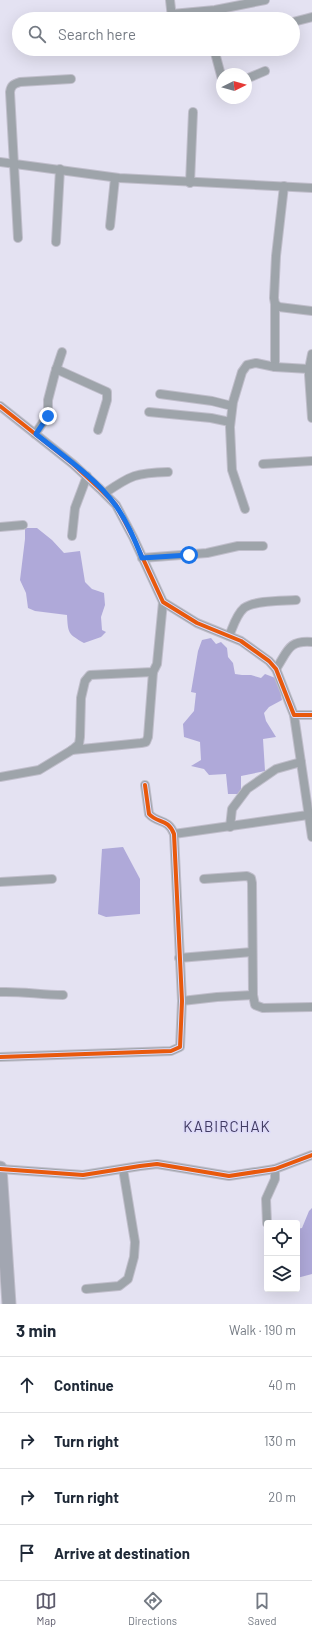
<!DOCTYPE html>
<html lang="en">
<head>
<meta charset="utf-8">
<style>
  body { margin:0; font-family:Barlow,sans-serif; background:#f6f6f7; color:#1f2937 }
  .controls { position:absolute; right:12px; bottom:12px; display:grid; overflow:hidden; border-radius:4px; box-shadow:0 4px 16px #0002 }
  .controls button { width:36px; height:36px; display:grid; place-items:center; padding:0; border:0; border-bottom:1px solid #e0e1e3; background:#fff; color:#1f2937; font:20px sans-serif }
  .compass { position:absolute; left:216px; top:68px; width:36px; height:36px; border-radius:50%; background:#fff; box-shadow:0 4px 16px #0002; rotate:85deg }
  .stop { position:absolute; width:12px; height:12px; margin:-9px; border:3px solid #1a73e8; border-radius:50%; background:#fff }
  .stop.end { background:#1a73e8; border-color:#fff; box-shadow:0 1px 4px #0008 }
  .list { margin:0; padding:0; list-style:none }
  h2 { display:flex; justify-content:space-between; align-items:center; height:52px; margin:0; padding:0 16px; font-size:17px }
  h2 small { font-size:13px; font-weight:400; color:#747a83 }
  .list li { display:grid; grid-template-columns:26px 1fr auto; gap:12px; align-items:center; box-sizing:border-box; height:56px; padding:0 16px; border-top:1px solid #e0e1e3 }
  .list b { display:block; font-size:15px; white-space:nowrap }
  .list em { font-size:13px; font-style:normal; color:#747a83 }
  .icon { flex:none; width:22px; height:22px; fill:none; stroke:currentColor; stroke-width:2; stroke-linecap:round; stroke-linejoin:round }
  .map { position:relative; flex:none; width:312px; height:1304px; overflow:hidden }
  .search { position:absolute; background:#fff; box-shadow:0 4px 16px #0002; left:12px; right:12px; top:12px; height:44px; display:flex; align-items:center; gap:10px; box-sizing:border-box; padding:0 14px; border-radius:22px; color:#747a83; font-size:15px }
  .sheet { height:276px; background:#fff }
  nav { display:flex; justify-content:space-around; align-items:center; box-sizing:border-box; height:56px; border-top:1px solid #e0e1e3; background:#fff; font-size:11px; color:#747a83 }
  nav a { display:grid; justify-items:center; gap:2px }
  nav .on { color:#5d5b6c }
  .map>svg:first-child { display:block }
</style>
</head>
<body>
<div class="map">
<svg width="312" height="1304" viewBox="0 0 312 1304">
  <rect width="100%" height="100%" fill="#e4e2f2"/>
  <!-- water -->
  <g fill="#afa9d9">
    <path d="M25,528H37L52,540L64,553L80,551L85,582L92,589L104,593L105,605L101,617L102,630L106,632L101,637L84,643C68,634 68,633 67,615L35,611L28,608L26,593L20,580L25,539Z"/>
    <polygon points="211,638 216,644 221,642 227,648 228,657 233,663 235,674 242,675 251,675 261,678 265,674 278,679 282,700 269,707 264,713 266,721 276,737 263,739 265,771 241,776 241,794 228,794 226,774 209,775 204,769 191,766 201,760 200,742 184,737 183,724 194,711 196,693 191,692 198,651 202,640"/>
    <polygon points="123,847 140,879 140,914 106,917 98,914 102,849"/>
    <polygon points="312,1208 312,1274 297,1278 297,1229 302,1228 309,1211"/>
  </g>
  <g fill="none" stroke-linecap="round" stroke-linejoin="round">
    <defs>
      <g id="minor">
        <polyline points="170,0 172,18"/>
        <polyline points="172,14 215,10 265,0"/>
        <polyline points="293,22 312,17"/>
        <polyline points="214,49 222,79"/>
        <polyline points="246,79 265,71"/>
        <polyline points="0,162 119,178 312,188"/>
        <polyline points="190,183 193,112"/>
        <polyline points="284,186 276,256 274,298 275,304 279,307 312,311"/>
        <polyline points="110,226 115,178"/>
        <path d="M18,238L10,92C11,85 14,84 20,82L71,79"/>
        <polyline points="56,242 60,169"/>
        <polyline points="275,367 275,304"/>
        <polyline points="312,368 309,369 309,375 312,418"/>
        <polyline points="56,369 107,392 107,400 98,430"/>
        <polyline points="160,394 212,401 232,406"/>
        <polyline points="0,406 73,464 100,489 116,505 133,537 163,602 197,623 241,641 269,661 276,669 294,715 312,715"/>
        <polyline points="149,412 211,418 230,422"/>
        <polyline points="35,434 48,415 48,400 55,373 62,352"/>
        <polyline points="263,464 312,461"/>
        <path d="M105,493C131,475 136,473 168,472"/>
        <polyline points="245,509 232,470 230,427 233,402 242,372 247,365 256,363 275,367 309,369 312,354"/>
        <polyline points="0,527 23,525"/>
        <polyline points="72,536 75,508 87,476"/>
        <polyline points="142,558 207,553 238,546 263,546"/>
        <path d="M229,636C233,627 236,615 244,608C255,600 283,601 296,600"/>
        <path d="M276,669C288,651 288,640 312,642"/>
        <polyline points="294,715 312,837"/>
        <polyline points="72,750 141,743 146,742 148,737 153,672"/>
        <polyline points="0,777 39,770 72,750 79,744 80,737 81,698 85,681 90,675 153,672 157,664 163,602"/>
        <polyline points="230,827 232,809 247,789 276,769 301,762"/>
        <polyline points="174,834 308,815"/>
        <polyline points="204,879 247,876 251,878 252,883 253,995 255,1005 263,1008 312,1007"/>
        <polyline points="0,882 52,879"/>
        <polyline points="179,958 252,952"/>
        <path d="M0,992C21,991 41,995 63,995"/>
        <polyline points="182,1001 217,997 253,995"/>
        <path d="M0,1057L171,1051L180,1047L182,1001L174,834C168,818 158,824 149,814L145,785"/>
        <polyline points="0,1169 83,1175 140,1166 157,1164 229,1176 275,1169 312,1155"/>
        <polyline points="267,1223 266,1199 275,1179 275,1169"/>
        <polyline points="86,1289 119,1286 128,1279 134,1257 135,1242 123,1169"/>
      </g>
      <polyline id="primary" points="0,1168 9,1304"/>
    </defs>
    <!-- minor casing -->
    <use href="#minor" stroke="#c0becb" stroke-width="10"/>
    <!-- primary casing -->
    <use href="#primary" stroke="#c0becb" stroke-width="15"/>
    <!-- minor -->
    <use href="#minor" stroke="#9ea4aa" stroke-width="8"/>
    <!-- primary -->
    <use href="#primary" stroke="#a2a6b1" stroke-width="13"/>
    <defs>
      <g id="cycleway">
        <polyline points="0,406 73,464 100,489 116,505 133,537 163,602 197,623 241,641 269,661 276,669 294,715 312,715"/>
        <path d="M0,1057L171,1051L180,1047L182,1001L174,834C168,818 158,824 149,814L145,785"/>
        <polyline points="0,1169 83,1175 140,1166 157,1164 229,1176 275,1169 312,1155"/>
      </g>
    </defs>
    <!-- cycleway casing -->
    <use href="#cycleway" stroke="#dedbf9" stroke-width="6"/>
    <!-- cycleway -->
    <use href="#cycleway" stroke="#e8590c" stroke-width="4"/>
  </g>
  <g fill="none" stroke-linecap="round" stroke-linejoin="round">
    <!-- route -->
    <path stroke="#1a73e8" stroke-width="5" d="M48,416L36,434C62,455 96,478 116,506C127,521 135,540 142,558L189,555"/>
  </g>
  <g text-anchor="middle" dominant-baseline="central" stroke-width="3" stroke-linejoin="round" paint-order="stroke">
    <!-- neighbourhood labels -->
    <g font-size="15" letter-spacing="1" fill="#403a62" stroke="#dedbf9">
      <text x="227" y="1126">KABIRCHAK</text>
    </g>
  </g>
</svg>
<div class="controls">
<button><svg class="icon" aria-label="locate" viewBox="0 0 24 24"><circle cx="12" cy="12" r="6"/><path d="M12 2v4M12 18v4M2 12h4M18 12h4"/></svg></button>
<button><svg class="icon" aria-label="layers" viewBox="0 0 24 24"><path d="M12 4l9 5-9 5-9-5zM3 14l9 5 9-5"/></svg></button>
</div>
<svg class="compass" viewBox="-18 -18 36 36"><path d="M0-13l5 13h-10z" fill="#e53935"/><path d="M0 13l5-13h-10z" fill="#747a83"/></svg>
<div class="stop" style="left:189px;top:555px"></div>
<div class="stop end" style="left:48px;top:416px"></div>
<div class="search"><svg class="icon" aria-label="search" viewBox="0 0 24 24"><circle cx="10" cy="10" r="6"/><path d="M15 15l6 6"/></svg>Search here</div>
</div>
<section class="sheet">
<h2>3 min<small>Walk · 190 m</small></h2>
<ul class="list">
<li><svg class="icon" aria-label="ahead" viewBox="0 0 24 24"><path d="M12 20V5M6 11l6-6 6 6"/></svg><div><b>Continue</b></div><em>40 m</em></li>
<li><svg class="icon" aria-label="right" viewBox="0 0 24 24"><path d="M7 20v-9h11M14 6l5 5-5 5"/></svg><div><b>Turn right</b></div><em>130 m</em></li>
<li><svg class="icon" aria-label="right" viewBox="0 0 24 24"><path d="M7 20v-9h11M14 6l5 5-5 5"/></svg><div><b>Turn right</b></div><em>20 m</em></li>
<li><svg class="icon" aria-label="arrive" viewBox="0 0 24 24"><path d="M6 21V4h12l-3 4 3 4H6"/></svg><div><b>Arrive at destination</b></div></li>
</ul>
</section>
<nav>
<a class="on"><svg class="icon" aria-label="map" viewBox="0 0 24 24"><path d="M3 6l6-2 6 2 6-2v14l-6 2-6-2-6 2zM9 4v14M15 6v14"/></svg>Map</a>
<a><svg class="icon" aria-label="directions" viewBox="0 0 24 24"><path d="M12 3l9 9-9 9-9-9zM9 14v-3h6M13 9l2 2-2 2"/></svg>Directions</a>
<a><svg class="icon" aria-label="saved" viewBox="0 0 24 24"><path d="M7 4h10v16l-5-4-5 4z"/></svg>Saved</a>
</nav>
</body>
</html>
